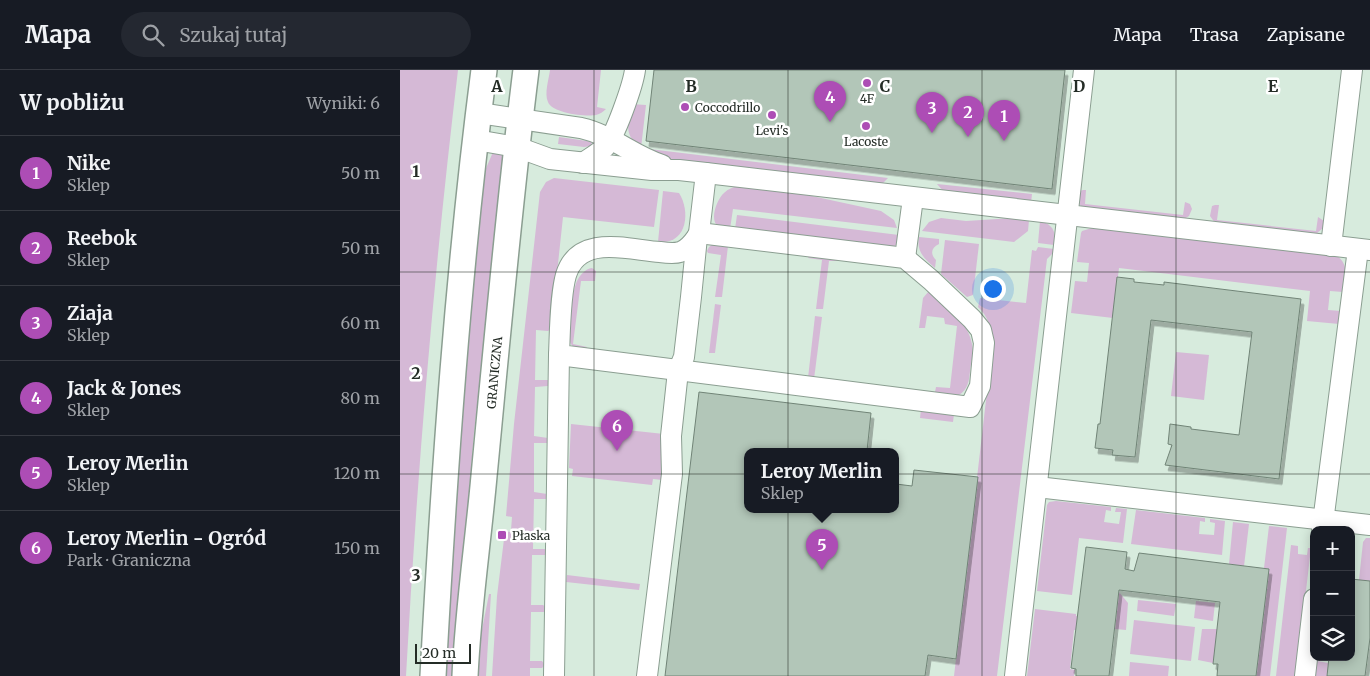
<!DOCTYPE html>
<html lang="pl">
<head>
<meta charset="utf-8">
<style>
  body { margin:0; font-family:Merriweather,serif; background:#242831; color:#f1f3f6 }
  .controls { position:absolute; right:15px; bottom:15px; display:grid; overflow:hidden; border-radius:10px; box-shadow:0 2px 12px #0003 }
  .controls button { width:45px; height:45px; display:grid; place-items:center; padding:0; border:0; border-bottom:1px solid #363941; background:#171b24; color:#f1f3f6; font:25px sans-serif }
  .scale { position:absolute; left:15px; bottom:12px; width:56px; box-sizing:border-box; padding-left:5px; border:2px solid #242c26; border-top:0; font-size:14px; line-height:18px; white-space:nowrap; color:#242c26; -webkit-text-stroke:4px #fff; paint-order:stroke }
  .you { position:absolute; left:592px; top:218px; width:18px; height:18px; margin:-12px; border:4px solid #fff; border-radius:50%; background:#1a73e8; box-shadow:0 0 0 8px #1a73e833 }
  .badge { display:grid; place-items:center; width:32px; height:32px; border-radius:50%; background:#ad4db5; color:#fff; font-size:16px; font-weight:700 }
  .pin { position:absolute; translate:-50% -41px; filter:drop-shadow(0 1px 2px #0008) }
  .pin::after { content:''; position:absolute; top:26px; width:18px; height:15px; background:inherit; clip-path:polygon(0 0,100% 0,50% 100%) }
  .popup { position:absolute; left:344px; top:378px; width:155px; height:65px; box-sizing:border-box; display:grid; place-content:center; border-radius:10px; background:#171b24; filter:drop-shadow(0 1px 4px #0005); font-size:16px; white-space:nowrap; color:#9ea1a6 }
  .popup b { font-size:19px; color:#f1f3f6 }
  .popup::after { content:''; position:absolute; left:50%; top:100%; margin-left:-10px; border:10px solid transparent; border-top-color:#171b24 }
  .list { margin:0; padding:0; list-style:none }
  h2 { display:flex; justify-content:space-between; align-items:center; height:65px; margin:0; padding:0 20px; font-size:21px }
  h2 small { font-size:16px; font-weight:400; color:#9ea1a6 }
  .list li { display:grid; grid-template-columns:32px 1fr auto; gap:15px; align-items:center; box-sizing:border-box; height:75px; padding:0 20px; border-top:1px solid #363941 }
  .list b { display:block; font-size:19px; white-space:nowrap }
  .list p { margin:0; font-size:16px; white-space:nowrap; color:#9ea1a6 }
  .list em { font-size:16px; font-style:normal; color:#9ea1a6 }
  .icon { flex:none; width:28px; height:28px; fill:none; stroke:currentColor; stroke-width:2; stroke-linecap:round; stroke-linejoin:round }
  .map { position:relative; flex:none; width:970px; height:606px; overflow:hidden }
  header { display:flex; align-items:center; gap:30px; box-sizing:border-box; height:70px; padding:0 25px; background:#171b24; border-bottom:1px solid #363941 }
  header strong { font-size:24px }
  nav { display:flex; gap:28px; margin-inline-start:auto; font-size:18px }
  .search { width:350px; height:45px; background:#242831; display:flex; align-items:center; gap:12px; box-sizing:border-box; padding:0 18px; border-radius:28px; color:#9ea1a6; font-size:19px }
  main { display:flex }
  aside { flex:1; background:#171b24 }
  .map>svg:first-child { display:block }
</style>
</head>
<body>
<header>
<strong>Mapa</strong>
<div class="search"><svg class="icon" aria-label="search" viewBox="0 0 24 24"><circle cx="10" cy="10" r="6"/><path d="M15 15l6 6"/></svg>Szukaj tutaj</div>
<nav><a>Mapa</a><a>Trasa</a><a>Zapisane</a></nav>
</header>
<main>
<aside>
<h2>W pobliżu<small>Wyniki: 6</small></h2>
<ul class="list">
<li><span class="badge">1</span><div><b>Nike</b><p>Sklep</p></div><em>50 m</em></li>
<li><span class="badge">2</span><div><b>Reebok</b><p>Sklep</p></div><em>50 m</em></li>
<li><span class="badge">3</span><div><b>Ziaja</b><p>Sklep</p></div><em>60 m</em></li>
<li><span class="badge">4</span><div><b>Jack &amp; Jones</b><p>Sklep</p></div><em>80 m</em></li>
<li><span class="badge">5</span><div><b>Leroy Merlin</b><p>Sklep</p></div><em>120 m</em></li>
<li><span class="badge">6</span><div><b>Leroy Merlin - Ogród</b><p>Park · Graniczna</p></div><em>150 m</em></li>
</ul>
</aside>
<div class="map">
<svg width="970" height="606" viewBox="0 0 970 606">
  <defs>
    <filter id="shadow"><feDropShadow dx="3" dy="5.5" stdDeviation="0" flood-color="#0004"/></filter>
  </defs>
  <rect width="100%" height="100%" fill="#d7ebdd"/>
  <!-- green -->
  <g fill="#d5b9d6">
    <path d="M0,0H58C34,201 17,403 6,606H0Z"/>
    <path d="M150,0H201L197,37L206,39C203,42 200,44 196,45C185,47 152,43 148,32C144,23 149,9 150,0Z"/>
    <path d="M231,34L246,35L241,78L488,108L481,115L250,87C227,66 225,66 231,34Z"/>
    <polygon points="159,67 187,71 192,72 191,76 184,77 158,74"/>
    <polygon points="97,79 105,86 74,362 54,606 44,606 60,359 72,222 84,103 93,82"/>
    <polygon points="154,108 259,120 254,157 163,147 151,259 148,261 136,260 135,310 148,310 150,314 148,316 135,317 134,366 148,368 147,373 134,373 134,422 147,424 146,429 134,429 133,479 145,479 147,481 145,485 132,485 131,535 143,535 146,537 144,542 131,542 130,591 142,591 145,595 142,598 130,598 130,606 92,606 97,526 105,461 110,462 111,460 112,447 106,446 114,354 140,122 146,112"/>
    <polygon points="537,114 632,124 631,133 544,122"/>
    <path d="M338,116L398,123L481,141L494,150L497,158L333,139L330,159C326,158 321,158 318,156C309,150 317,129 324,123C328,119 333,117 338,116Z"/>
    <polygon points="683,120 686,120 685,134 783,145 785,132 790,134 792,139 789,146 784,149 683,138 678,133 680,121"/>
    <path d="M263,121L279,123C291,142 287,175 258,172Z"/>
    <polygon points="815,135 819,135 817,150 916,161 918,147 924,151 923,158 916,164 815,153 810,146 812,136"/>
    <polygon points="337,145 499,165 497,174 492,178 335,159"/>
    <polygon points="541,148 566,151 613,148 629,150 628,161 614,172 522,161 529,152"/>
    <path d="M640,151C654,155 656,162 654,175L638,173Z"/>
    <path d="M692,158L937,186C950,195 945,209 943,222L930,221L928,240L941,241L939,254L907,251L910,221L719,198L713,248L671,243L675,211L687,212L689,193L677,192L681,163L682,161Z"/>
    <path d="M519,167L539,169V174C531,178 530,184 536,190L535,198C525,189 516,182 519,167Z"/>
    <polygon points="545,170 579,174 573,225 567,227 541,204"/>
    <polygon points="313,174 328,176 322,227 315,227 321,185 308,183 307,181 309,177"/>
    <path d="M638,177L654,179V182L647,189L597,606H554L593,270C591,258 588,246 578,237L580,228L626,233L632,180L636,181Z"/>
    <polygon points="410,185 442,191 429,191 423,239 416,239 422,190 408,188"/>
    <path d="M192,198L196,201L195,211H181L173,274L187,277L186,279L174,277C172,275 170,274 170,271C167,258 172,222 177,211C180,205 185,199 192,198Z"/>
    <path d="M529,221C546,235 568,251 572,274C574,283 571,292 570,301C569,311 568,319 559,325L535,322L536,317L550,318L557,256L545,254L544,248L527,246L525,258H519L523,228Z"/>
    <polygon points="315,234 321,235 315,283 309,283"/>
    <polygon points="415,246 422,247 414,309 408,308"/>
    <polygon points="776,282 809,285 804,330 771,326"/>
    <polygon points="521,339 554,344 553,352 520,348"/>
    <polygon points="171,354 264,364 262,410 253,409 252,415 172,406 173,399 169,398"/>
    <polygon points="656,431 711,437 711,441 706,440 704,452 719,454 721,442 715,442 716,438 727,439 723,473 679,468 672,525 637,521 647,435 649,432"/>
    <polygon points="736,440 805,448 805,452 800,451 799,464 814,465 815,453 810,452 810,449 825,451 822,485 731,474"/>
    <polygon points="833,452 849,454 844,496 829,494"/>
    <polygon points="869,456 887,458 870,606 856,606 869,499 864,498"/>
    <polygon points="966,468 970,468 970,511 959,510 963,472"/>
    <polygon points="891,475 898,476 898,484 907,485 908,478 911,478 896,606 876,606"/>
    <polygon points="167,505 240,514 239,520 166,512"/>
    <polygon points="719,522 728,533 726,560 715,559"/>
    <polygon points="89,524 91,524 86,606 78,606 80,570"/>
    <polygon points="738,530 776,534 774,546 737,541"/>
    <polygon points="796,531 815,533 813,551 794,548"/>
    <polygon points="635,539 676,544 676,546 681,547 679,560 674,560 670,599 675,600 674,606 627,606"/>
    <polygon points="734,550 795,557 791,591 730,584"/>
    <polygon points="802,559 823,559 818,594 798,590"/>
    <polygon points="912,590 928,593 927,606 910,606"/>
    <polygon points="730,592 769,596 768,606 729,606"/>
  </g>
  <!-- building -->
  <g fill="#b2c6b8" stroke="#718477" filter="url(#shadow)">
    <polygon points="254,0 665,0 652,119 246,71"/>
    <polygon points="717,207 734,209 734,212 764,215 764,212 901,229 879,409 765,395 772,375 768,374 770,354 791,357 791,359 839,365 852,262 751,250 735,387 712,385 713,380 695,378 698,354 700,354"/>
    <polygon points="299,322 471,343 467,381 348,381 348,439 496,439 496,414 512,416 514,400 578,407 556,589 528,585 525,606 265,606"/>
    <polygon points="686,477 727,482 725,499 734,501 739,483 869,499 856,606 817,606 818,594 813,594 820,532 719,520 709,606 676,606 676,599 671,598"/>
    <polygon points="951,509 970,511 970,568 965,606 927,606 929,587 951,587"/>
  </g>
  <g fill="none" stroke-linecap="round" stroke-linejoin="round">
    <defs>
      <g id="minor">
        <path d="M79,43L181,58C212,65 233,86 262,95"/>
        <polyline points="76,70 117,77 150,89 252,100 279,100 306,103 970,180"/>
        <path d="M183,93C190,88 199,83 205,77C215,67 233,15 235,0"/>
        <path d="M297,167C292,174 287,180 280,182C274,184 267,183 260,182C229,180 179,163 166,205C160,226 160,262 159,285L570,337L580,316L584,273L581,260L572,249L531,210L505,188L299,163"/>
        <polyline points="931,176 952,0"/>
        <polyline points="505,188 513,128"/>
        <polyline points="637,417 970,455"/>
        <polyline points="922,460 958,179"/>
        <polyline points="154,606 159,285"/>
        <polyline points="247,606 272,404 271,366 278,301 284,287 291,227 297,167 299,163 306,103"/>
        <polyline points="615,606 684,0"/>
        <polyline points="905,606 914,529"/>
      </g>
      <g id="major">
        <path d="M33,606C44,404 58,201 84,0"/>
        <path id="s1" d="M65,606C68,539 78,473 84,406C97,271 109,135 126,0"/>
      </g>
    </defs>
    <!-- minor casing -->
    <use href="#minor" stroke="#8b9e91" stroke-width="22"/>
    <!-- major casing -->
    <use href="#major" stroke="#8b9e91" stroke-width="28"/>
    <!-- minor -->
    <use href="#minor" stroke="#fff" stroke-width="20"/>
    <!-- major -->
    <use href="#major" stroke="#fff" stroke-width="25"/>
  </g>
  <!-- grid -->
  <path fill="none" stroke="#242c26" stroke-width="1" stroke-opacity="0.55" d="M194,0V606M388,0V606M582,0V606M776,0V606M0,202H970M0,404H970"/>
  <!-- markers -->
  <g fill="#ad4db5" stroke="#fff" stroke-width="2">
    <circle cx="467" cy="13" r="5"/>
    <circle cx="285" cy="37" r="5"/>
    <circle cx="372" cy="45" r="5"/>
    <circle cx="466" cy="56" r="5"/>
    <rect x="97" y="460" width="10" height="10" rx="2.5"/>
  </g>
  <g text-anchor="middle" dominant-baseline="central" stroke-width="5" stroke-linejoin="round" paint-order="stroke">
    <!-- poi labels -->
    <g font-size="12" fill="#242c26" stroke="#fff">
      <text x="467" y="28">4F</text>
      <text x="295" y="37" text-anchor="start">Coccodrillo</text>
      <text x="372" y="60">Levi's</text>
      <text x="466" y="71">Lacoste</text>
      <text x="112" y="465" text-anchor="start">Płaska</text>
    </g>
    <!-- street labels -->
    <g font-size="12" fill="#242c26" stroke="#fff">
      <text stroke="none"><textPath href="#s1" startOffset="305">GRANICZNA</textPath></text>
    </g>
  </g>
  <g font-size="16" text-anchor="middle" font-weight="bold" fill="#242c26" stroke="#fff" stroke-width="5" stroke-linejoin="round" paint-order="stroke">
    <text x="97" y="22">A</text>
    <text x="291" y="22">B</text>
    <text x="485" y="22">C</text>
    <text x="679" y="22">D</text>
    <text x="873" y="22">E</text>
    <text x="16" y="107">1</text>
    <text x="16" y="309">2</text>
    <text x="16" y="511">3</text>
  </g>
</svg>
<div class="controls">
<button>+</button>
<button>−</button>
<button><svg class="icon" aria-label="layers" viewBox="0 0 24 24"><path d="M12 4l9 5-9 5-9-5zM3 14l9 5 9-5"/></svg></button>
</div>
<div class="scale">20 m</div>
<div class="you"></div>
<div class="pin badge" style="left:604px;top:71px">1</div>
<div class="pin badge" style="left:568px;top:67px">2</div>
<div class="pin badge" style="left:532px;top:63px">3</div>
<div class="pin badge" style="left:430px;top:52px">4</div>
<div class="pin badge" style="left:422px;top:500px">5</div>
<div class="popup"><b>Leroy Merlin</b>Sklep</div>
<div class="pin badge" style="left:217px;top:381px">6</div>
</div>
</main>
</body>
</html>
